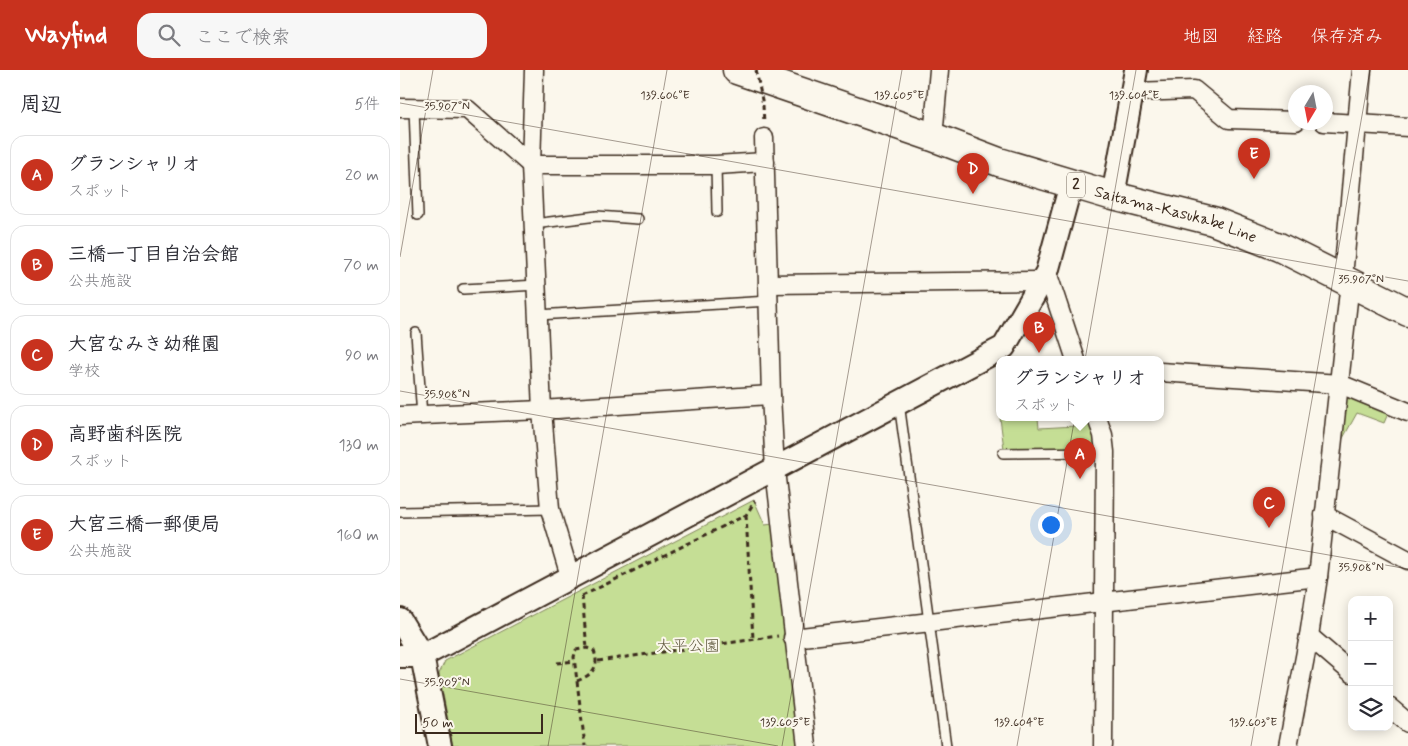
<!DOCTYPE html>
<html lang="ja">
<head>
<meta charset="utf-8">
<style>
  body { margin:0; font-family:Mynerve,"Klee One",sans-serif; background:#f7f7f7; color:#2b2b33 }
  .controls { position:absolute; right:15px; bottom:15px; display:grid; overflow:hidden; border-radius:10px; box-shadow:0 2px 12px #0003 }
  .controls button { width:45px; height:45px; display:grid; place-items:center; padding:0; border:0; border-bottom:1px solid #e1e1e2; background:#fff; color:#2b2b33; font:25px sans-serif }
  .compass { position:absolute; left:888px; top:15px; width:45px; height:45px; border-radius:50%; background:#fff; box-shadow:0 2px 12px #0003; rotate:190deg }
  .scale { position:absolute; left:15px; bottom:12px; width:128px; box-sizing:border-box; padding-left:5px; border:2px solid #3b2a1e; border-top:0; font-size:14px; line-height:18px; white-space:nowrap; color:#3b2a1e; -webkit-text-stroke:4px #fbf7ec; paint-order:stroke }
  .you { position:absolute; left:650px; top:454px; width:18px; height:18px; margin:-12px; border:4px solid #fff; border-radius:50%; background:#1a73e8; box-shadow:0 0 0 8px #1a73e833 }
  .badge { display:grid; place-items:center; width:32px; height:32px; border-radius:50%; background:#c8321e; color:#fff; font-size:16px; font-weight:700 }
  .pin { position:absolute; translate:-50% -41px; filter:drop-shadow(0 1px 2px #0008) }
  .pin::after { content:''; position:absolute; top:26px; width:18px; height:15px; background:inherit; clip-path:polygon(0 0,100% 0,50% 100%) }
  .popup { position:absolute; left:596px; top:286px; width:168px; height:65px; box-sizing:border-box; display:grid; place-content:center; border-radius:10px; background:#fff; filter:drop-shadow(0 1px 4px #0005); font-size:16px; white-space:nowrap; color:#7c7c81 }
  .popup b { font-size:19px; color:#2b2b33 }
  .popup::after { content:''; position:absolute; left:50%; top:100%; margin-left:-10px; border:10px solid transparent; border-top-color:#fff }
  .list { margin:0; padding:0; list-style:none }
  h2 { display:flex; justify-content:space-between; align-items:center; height:65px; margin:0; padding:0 20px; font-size:21px }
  h2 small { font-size:16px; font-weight:400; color:#7c7c81 }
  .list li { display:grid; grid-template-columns:32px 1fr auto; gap:15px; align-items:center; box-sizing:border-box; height:80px; margin:0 10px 10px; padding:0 10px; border:1px solid #e1e1e2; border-radius:15px }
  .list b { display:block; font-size:19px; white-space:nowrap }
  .list p { margin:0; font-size:16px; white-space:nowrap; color:#7c7c81 }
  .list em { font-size:16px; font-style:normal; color:#7c7c81 }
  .icon { flex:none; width:28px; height:28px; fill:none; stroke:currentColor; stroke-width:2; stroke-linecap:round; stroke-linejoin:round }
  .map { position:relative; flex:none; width:1008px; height:676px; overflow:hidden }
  header { display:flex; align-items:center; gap:30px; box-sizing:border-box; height:70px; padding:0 25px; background:#c8321e; color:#fff }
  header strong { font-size:24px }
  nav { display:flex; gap:28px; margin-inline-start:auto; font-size:18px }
  .search { width:350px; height:45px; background:#f7f7f7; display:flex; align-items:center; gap:12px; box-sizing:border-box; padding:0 18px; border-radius:15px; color:#7c7c81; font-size:19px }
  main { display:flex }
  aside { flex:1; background:#fff }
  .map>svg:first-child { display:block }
</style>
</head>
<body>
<header>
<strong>Wayfind</strong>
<div class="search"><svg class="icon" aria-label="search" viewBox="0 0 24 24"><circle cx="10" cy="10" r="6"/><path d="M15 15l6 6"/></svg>ここで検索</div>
<nav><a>地図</a><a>経路</a><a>保存済み</a></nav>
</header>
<main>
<aside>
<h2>周辺<small>5件</small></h2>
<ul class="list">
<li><span class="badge">A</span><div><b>グランシャリオ</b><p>スポット</p></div><em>20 m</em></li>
<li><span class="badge">B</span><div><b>三橋一丁目自治会館</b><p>公共施設</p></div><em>70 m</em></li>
<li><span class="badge">C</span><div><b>大宮なみき幼稚園</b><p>学校</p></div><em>90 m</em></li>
<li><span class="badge">D</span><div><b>高野歯科医院</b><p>スポット</p></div><em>130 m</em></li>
<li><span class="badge">E</span><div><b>大宮三橋一郵便局</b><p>公共施設</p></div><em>160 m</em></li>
</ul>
</aside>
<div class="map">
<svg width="1008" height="676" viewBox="0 0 1008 676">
  <rect width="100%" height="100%" fill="#fbf7ec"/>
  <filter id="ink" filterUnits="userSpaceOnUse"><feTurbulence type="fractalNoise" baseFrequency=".02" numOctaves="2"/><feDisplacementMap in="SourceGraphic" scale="10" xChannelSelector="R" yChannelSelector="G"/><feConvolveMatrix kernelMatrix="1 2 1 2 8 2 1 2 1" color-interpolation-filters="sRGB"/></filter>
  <g filter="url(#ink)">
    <!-- green -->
    <g fill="#c5de95" stroke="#80845a">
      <polygon points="944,321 990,339 984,353 957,343 937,379"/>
      <polygon points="600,348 638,348 639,358 676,356 676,348 688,348 697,377 604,379"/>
      <polygon points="354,430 365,455 373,454 401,676 53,676 39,604 45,591"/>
    </g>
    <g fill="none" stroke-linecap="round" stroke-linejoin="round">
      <defs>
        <g id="service">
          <polyline points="14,38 18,145"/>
          <polyline points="316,95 317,142"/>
          <polyline points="134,154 197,146 238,149"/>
          <polyline points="63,219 137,215"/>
          <polyline points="138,245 369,231"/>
          <polyline points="16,263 22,346"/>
          <polyline points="499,333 546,676"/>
          <polyline points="603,383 705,382"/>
          <polyline points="0,442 150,439"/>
        </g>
        <g id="minor">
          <polyline points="134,0 131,95 142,340 150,439 170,506"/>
          <polyline points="733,22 794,20 829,49 896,51"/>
          <polyline points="0,38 67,39 131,95 316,95 365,92"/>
          <polyline points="924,52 1008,57"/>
          <polyline points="533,67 539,0"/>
          <polyline points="364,68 371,325 375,400 407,676"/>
          <polyline points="647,202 676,290"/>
          <polyline points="943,207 962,0"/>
          <polyline points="368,214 642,211"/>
          <polyline points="760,302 940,314 1008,342"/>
          <polyline points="0,346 142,340 371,325"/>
          <polyline points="697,348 703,365 705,382 703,676"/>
          <polyline points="924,445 1008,490"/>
          <polyline points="909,566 952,603"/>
          <polyline points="393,568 918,507"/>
          <polyline points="989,637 1008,653"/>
          <polyline points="888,676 909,566 918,507 950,212"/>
        </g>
        <g id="tertiary">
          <polyline points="713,126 736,0"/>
          <polyline points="0,550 22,586 40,676"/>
          <polyline points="0,586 22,586 604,277 647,202 671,114"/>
        </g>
        <g id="primary">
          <path id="s1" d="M337,0L533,67L599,92L713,126L813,151L879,177L1008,242"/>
        </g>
      </defs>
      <!-- service casing -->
      <use href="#service" stroke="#3b2a1e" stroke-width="12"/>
      <!-- minor casing -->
      <use href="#minor" stroke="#3b2a1e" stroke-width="21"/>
      <!-- tertiary casing -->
      <use href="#tertiary" stroke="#3b2a1e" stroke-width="26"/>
      <!-- primary casing -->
      <use href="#primary" stroke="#3b2a1e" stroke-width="31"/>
      <!-- path -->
      <g stroke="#3b2a1e" stroke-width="3" stroke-dasharray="5 4" stroke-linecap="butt">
        <polyline points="363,35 364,53"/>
        <polyline points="346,445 353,569"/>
        <polyline points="182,526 346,445 355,431"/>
        <polyline points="182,526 187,578"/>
        <polyline points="198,591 378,566"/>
        <polyline points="157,593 175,591"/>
        <path d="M177,611C192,605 200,597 194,581L187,578L176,580L174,587L185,676"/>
      </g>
      <!-- service -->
      <use href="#service" stroke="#fbf7ec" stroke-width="9"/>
      <!-- minor -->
      <use href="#minor" stroke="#fbf7ec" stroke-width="18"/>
      <!-- tertiary -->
      <use href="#tertiary" stroke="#fbf7ec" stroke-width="22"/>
      <!-- primary -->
      <use href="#primary" stroke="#fbf7ec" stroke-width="28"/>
      <!-- path-bridge -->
      <polyline stroke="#3b2a1e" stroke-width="3" stroke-dasharray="5 4" stroke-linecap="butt" points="356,0 363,35"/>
    </g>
  </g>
  <!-- ticks -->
  <path fill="none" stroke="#3b2a1e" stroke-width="1" stroke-opacity="0.45" d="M0,33L1008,211M0,187L33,0M0,321L1008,499M0,609L378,676M148,676L267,0M382,676L502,0M617,676L736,0M851,676L970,0"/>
  <g text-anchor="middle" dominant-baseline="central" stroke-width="4" stroke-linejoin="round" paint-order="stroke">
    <!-- shield labels -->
    <rect fill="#fbf7ec" stroke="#75685c" stroke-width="1" x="667" y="102.5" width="18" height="25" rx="4"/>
    <g font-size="15" font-weight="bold" fill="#3b2a1e">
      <text x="676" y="115">2</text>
    </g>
    <!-- street labels -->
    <g font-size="16" fill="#3b2a1e" stroke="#fbf7ec">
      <text stroke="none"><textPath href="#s1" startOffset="462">Saitama-Kasukabe Line</textPath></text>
    </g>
    <!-- park labels -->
    <g font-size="16" fill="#5e573c" stroke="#fbf7ec">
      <text x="288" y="576">大平公園</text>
    </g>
  </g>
  <g font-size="12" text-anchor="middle" fill="#3b2a1e" stroke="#fbf7ec" stroke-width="4" stroke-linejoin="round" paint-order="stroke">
    <text x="265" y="29">139.606°E</text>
    <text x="499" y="29">139.605°E</text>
    <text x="734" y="29">139.604°E</text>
    <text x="47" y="40">35.907°N</text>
    <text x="961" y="213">35.907°N</text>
    <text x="47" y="328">35.908°N</text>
    <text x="961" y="501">35.908°N</text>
    <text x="47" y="616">35.909°N</text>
    <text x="385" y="656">139.605°E</text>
    <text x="619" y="656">139.604°E</text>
    <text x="853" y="656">139.603°E</text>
  </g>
</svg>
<div class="controls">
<button>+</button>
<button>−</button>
<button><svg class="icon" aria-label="layers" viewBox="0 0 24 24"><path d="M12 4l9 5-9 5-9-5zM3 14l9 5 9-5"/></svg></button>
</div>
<svg class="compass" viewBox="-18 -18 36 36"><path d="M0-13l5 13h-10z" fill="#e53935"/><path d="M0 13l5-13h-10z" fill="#7c7c81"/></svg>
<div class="scale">50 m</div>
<div class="you"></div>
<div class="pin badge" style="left:680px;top:409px">A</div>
<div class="popup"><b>グランシャリオ</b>スポット</div>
<div class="pin badge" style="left:639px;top:283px">B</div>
<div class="pin badge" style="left:869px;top:458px">C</div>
<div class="pin badge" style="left:573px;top:124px">D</div>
<div class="pin badge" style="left:854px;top:109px">E</div>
</div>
</main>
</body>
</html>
